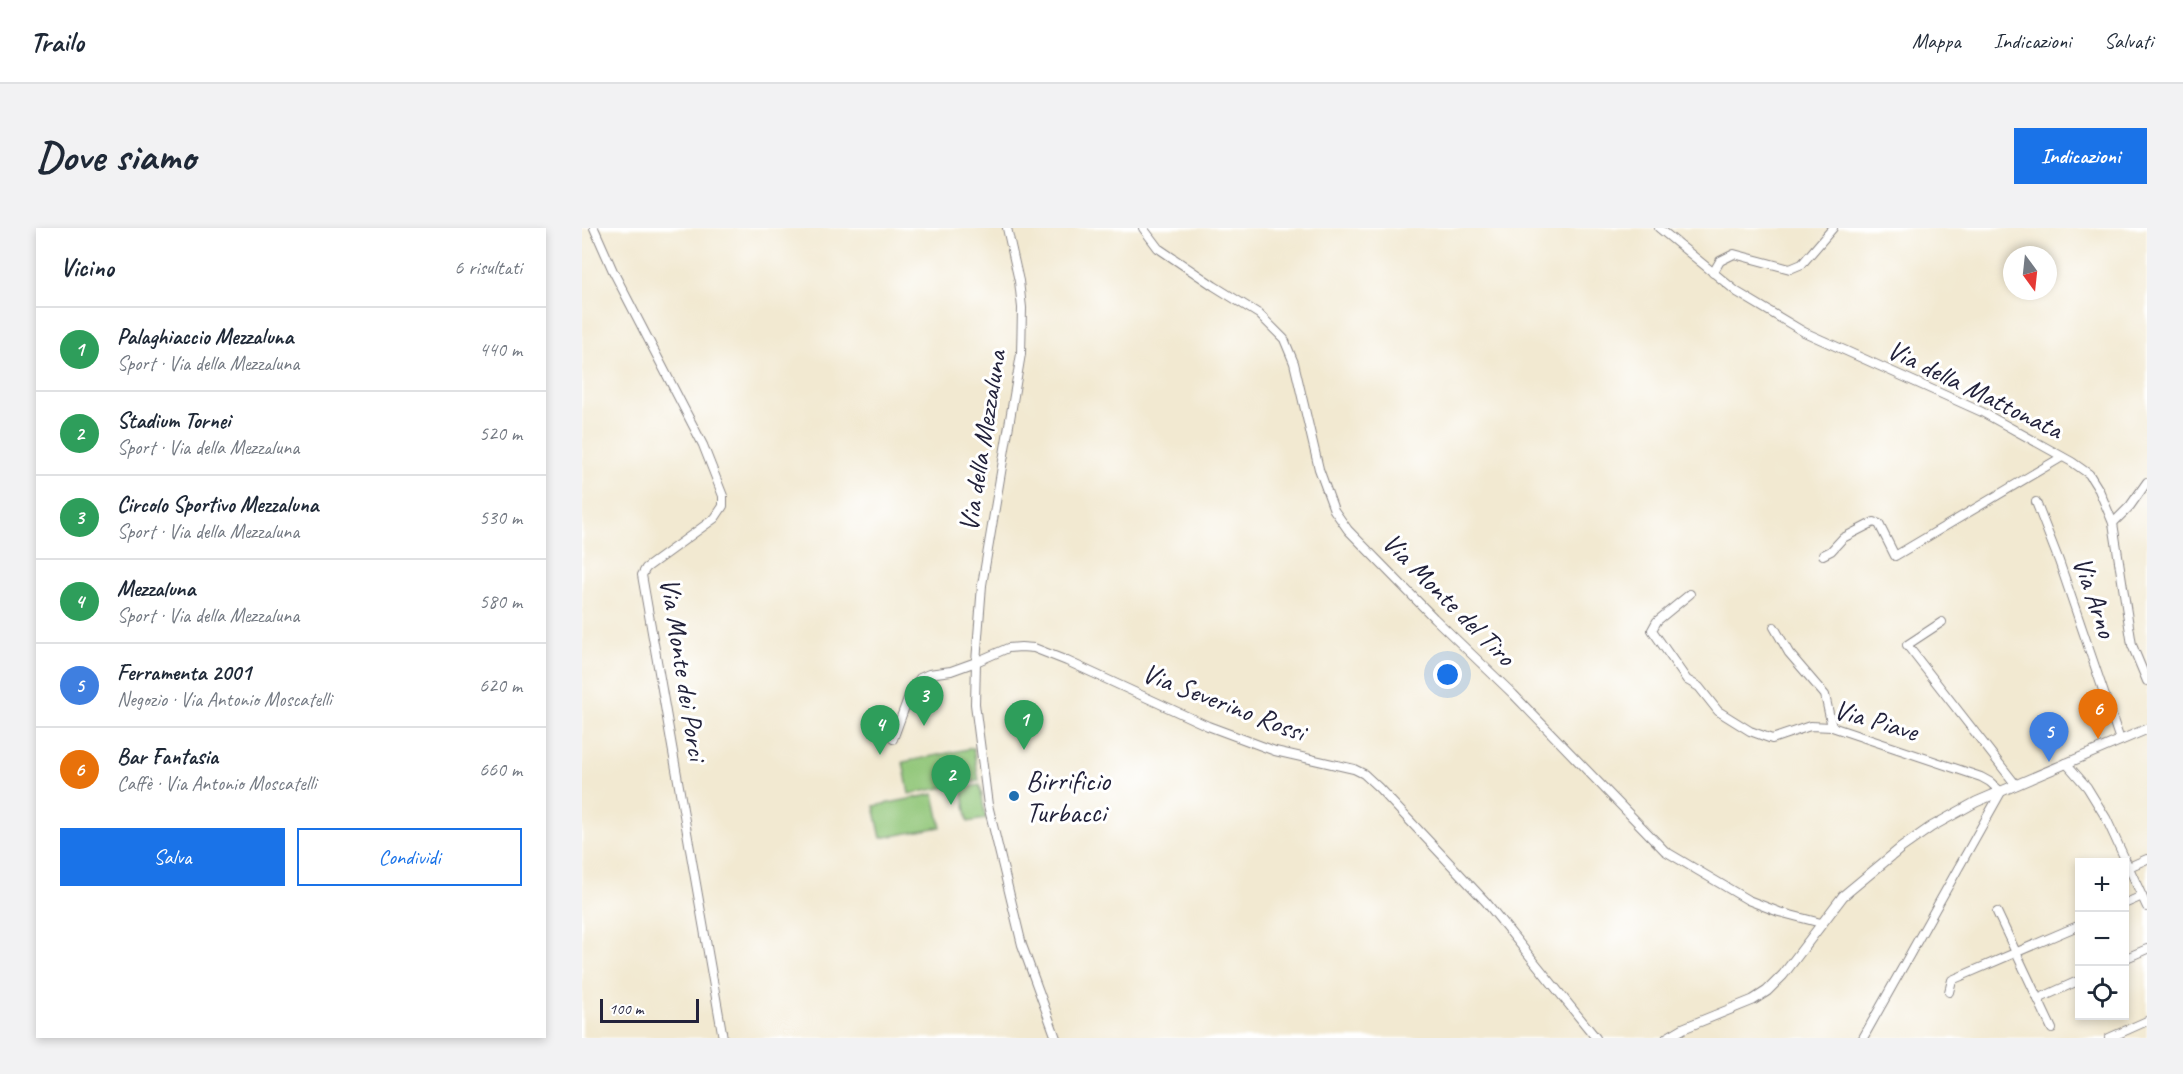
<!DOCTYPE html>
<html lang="it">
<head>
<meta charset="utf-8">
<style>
  body { margin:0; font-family:Caveat,sans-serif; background:#f2f2f3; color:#1f2937 }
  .controls { position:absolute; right:18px; bottom:18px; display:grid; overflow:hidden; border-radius:0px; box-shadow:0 3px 9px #0003 }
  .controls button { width:54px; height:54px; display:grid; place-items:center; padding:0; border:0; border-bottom:2px solid #e0e1e3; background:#fff; color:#1f2937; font:30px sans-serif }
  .compass { position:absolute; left:1421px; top:18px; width:54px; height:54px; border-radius:50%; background:#fff; box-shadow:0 3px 9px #0003; rotate:165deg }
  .scale { position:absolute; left:18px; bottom:15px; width:99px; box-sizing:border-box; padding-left:6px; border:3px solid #22223b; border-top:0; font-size:16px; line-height:21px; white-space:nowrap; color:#22223b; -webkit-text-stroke:4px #fff; paint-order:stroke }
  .you { position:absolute; left:866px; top:447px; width:21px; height:21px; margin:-15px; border:4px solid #fff; border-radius:50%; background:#1a73e8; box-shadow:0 0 0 9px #1a73e833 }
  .badge { display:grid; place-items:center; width:39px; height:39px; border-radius:50%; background:#1a73e8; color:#fff; font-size:20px; font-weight:700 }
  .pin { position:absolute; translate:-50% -50px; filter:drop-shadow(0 2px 3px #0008) }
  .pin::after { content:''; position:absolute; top:32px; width:21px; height:18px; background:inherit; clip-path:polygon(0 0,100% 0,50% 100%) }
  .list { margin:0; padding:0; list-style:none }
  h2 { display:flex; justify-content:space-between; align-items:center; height:78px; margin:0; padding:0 24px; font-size:26px }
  h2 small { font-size:20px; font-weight:400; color:#747a83 }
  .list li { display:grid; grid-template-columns:39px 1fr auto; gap:18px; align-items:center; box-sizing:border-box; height:84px; padding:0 24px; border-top:2px solid #e0e1e3 }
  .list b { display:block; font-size:22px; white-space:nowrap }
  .list p { margin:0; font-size:20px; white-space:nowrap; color:#747a83 }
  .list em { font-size:20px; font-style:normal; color:#747a83 }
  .actions { display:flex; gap:12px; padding:18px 24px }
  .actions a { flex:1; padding:14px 0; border:2px solid #1a73e8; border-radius:0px; text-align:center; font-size:21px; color:#1a73e8 }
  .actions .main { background:#1a73e8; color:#fff }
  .icon { flex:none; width:33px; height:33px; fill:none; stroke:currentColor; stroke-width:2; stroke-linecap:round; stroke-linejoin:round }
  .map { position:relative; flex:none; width:1565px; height:810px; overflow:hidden; border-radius:0px }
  header { display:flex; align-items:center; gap:36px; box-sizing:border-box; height:84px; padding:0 30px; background:#fff; border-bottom:2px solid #e0e1e3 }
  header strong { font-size:28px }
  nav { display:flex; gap:33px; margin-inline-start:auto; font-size:21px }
  .intro { display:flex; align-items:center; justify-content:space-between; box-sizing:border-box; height:144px; padding:0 36px }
  h1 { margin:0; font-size:42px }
  .button { padding:15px 27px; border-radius:0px; background:#1a73e8; color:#fff; font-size:21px; font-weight:700 }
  main { display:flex; gap:36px; padding:0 36px }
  aside { flex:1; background:#fff; border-radius:0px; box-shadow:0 3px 9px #0003 }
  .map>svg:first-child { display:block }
</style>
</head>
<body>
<header>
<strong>Trailo</strong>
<nav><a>Mappa</a><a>Indicazioni</a><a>Salvati</a></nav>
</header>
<div class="intro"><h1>Dove siamo</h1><a class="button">Indicazioni</a></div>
<main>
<aside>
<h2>Vicino<small>6 risultati</small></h2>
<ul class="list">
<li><span class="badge" style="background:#2e9e5b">1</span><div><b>Palaghiaccio Mezzaluna</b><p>Sport · Via della Mezzaluna</p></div><em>440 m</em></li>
<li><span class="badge" style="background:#2e9e5b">2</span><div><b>Stadium Tornei</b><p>Sport · Via della Mezzaluna</p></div><em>520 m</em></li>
<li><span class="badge" style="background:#2e9e5b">3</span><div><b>Circolo Sportivo Mezzaluna</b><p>Sport · Via della Mezzaluna</p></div><em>530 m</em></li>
<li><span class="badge" style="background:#2e9e5b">4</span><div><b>Mezzaluna</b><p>Sport · Via della Mezzaluna</p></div><em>580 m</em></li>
<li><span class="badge" style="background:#3f7fe0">5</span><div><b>Ferramenta 2001</b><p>Negozio · Via Antonio Moscatelli</p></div><em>620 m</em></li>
<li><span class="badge" style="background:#e8710a">6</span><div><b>Bar Fantasia</b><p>Caffè · Via Antonio Moscatelli</p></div><em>660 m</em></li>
</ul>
<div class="actions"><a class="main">Salva</a><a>Condividi</a></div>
</aside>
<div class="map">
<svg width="1565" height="810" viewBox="0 0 1565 810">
  <rect width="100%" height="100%" fill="#fff"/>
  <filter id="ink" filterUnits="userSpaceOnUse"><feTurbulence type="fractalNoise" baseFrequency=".0167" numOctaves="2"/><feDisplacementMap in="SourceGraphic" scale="12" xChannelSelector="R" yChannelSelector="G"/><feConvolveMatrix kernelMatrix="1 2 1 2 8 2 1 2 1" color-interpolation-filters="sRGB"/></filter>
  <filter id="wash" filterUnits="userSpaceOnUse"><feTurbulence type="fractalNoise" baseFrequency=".008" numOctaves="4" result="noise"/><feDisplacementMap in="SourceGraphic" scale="24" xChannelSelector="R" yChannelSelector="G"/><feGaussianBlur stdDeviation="1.35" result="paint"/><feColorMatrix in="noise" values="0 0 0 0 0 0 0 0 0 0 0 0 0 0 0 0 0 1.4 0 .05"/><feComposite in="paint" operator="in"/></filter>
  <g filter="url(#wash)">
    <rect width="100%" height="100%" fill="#f2e9d1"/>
    <!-- green -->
    <g fill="#91c678" stroke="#5a745a" stroke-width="1.5">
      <polygon points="391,520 397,553 327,566 321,534"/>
      <polygon points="398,557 404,591 386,594 380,560"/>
      <polygon points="352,566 359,599 299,610 292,578"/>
    </g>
  </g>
  <g filter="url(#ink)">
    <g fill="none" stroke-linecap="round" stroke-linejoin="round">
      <defs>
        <g id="minor">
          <polyline points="12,0 31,43 121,217 141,268 141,278 133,290 64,340 60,347 141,810"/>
          <polyline points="561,0 576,20 632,58 677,86 702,111 712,135 737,241 752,282 766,302 852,390 931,466 1083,623 1166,672 1197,684 1239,695"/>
          <polyline points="1077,0 1155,64 1222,104 1400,184 1490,234 1507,246 1517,262 1531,295 1550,417 1565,453"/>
          <polyline points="1131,45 1138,33 1152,26 1208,41 1220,36 1251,0"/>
          <polyline points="1454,274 1477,333 1538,512"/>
          <polyline points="1531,295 1548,278 1565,254"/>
          <polyline points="1241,327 1249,323 1261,310 1292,294 1297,296 1313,328 1480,229"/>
          <polyline points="1108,366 1075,393 1070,402 1105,452 1117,459 1136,483 1168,503 1190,511 1228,498 1250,499 1399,549 1408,554 1419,564 1281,810"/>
          <polyline points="1360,394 1325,417 1434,557"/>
          <polyline points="1192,399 1207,425 1243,467 1250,499"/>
          <polyline points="394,434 426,420 439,419 452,420 485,433 626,498 693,523 772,541 782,546 797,560 904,674 1014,810"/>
          <polyline points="394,434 400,357 439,126 440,80 437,53 425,0"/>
          <polyline points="311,511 328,465 338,450 347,446 369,443 394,434 393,476 406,577 440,717 474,810"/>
          <polyline points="1484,535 1505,559 1524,590 1565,679"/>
          <polyline points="1547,639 1565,631"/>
          <polyline points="1542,676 1560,668"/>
          <polyline points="1415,684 1470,801"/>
          <polyline points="1542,731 1565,721"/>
          <polyline points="1367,764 1370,752 1498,697"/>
          <polyline points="1456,771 1498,752"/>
          <polyline points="1527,810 1565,793"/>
        </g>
        <polyline id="tertiary" points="1085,810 1102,800 1171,772 1185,763 1201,747 1261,668 1319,620 1349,599 1394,574 1565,501"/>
      </defs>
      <!-- minor casing -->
      <use href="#minor" stroke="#8a8686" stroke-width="10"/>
      <!-- tertiary casing -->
      <use href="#tertiary" stroke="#8a8686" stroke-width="11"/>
      <!-- minor -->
      <use href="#minor" stroke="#fff" stroke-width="8"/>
      <!-- tertiary -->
      <use href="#tertiary" stroke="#fff" stroke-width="9"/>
    </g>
  </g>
  <!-- markers -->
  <circle fill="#1f6fb2" stroke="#fff" stroke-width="2" cx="432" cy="568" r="6"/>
  <g text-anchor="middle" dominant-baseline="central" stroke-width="6" stroke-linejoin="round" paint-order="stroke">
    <!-- street labels -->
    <g font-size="28" fill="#22223b" stroke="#fff">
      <text transform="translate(1393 161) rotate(26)">Via della Mattonata</text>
      <text transform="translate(400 213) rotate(-81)">Via della Mezzaluna</text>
      <text transform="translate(1513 369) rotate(71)">Via Arno</text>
      <text transform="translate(867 371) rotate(45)">Via Monte del Tiro</text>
      <text transform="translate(102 441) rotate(81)">Via Monte dei Porci</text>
      <text transform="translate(642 474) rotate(21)">Via Severino Rossi</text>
      <text transform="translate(1294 492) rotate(16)">Via Piave</text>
    </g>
    <!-- poi labels -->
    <g font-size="28" fill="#22223b" stroke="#fff" text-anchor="start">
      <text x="444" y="552">Birrificio<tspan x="444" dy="32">Turbacci</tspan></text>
    </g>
  </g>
</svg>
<div class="controls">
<button>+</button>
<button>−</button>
<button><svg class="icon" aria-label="locate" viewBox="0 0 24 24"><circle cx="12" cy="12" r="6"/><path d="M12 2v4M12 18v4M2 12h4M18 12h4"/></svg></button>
</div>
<svg class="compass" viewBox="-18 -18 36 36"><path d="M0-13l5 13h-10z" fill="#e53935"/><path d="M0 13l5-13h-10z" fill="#747a83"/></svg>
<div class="scale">100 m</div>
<div class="you"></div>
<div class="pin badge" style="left:442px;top:522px;background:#2e9e5b">1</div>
<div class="pin badge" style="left:369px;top:577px;background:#2e9e5b">2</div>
<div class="pin badge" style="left:342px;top:498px;background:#2e9e5b">3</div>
<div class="pin badge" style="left:298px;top:527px;background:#2e9e5b">4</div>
<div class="pin badge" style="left:1467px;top:534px;background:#3f7fe0">5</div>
<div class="pin badge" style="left:1516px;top:511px;background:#e8710a">6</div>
</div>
</main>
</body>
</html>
